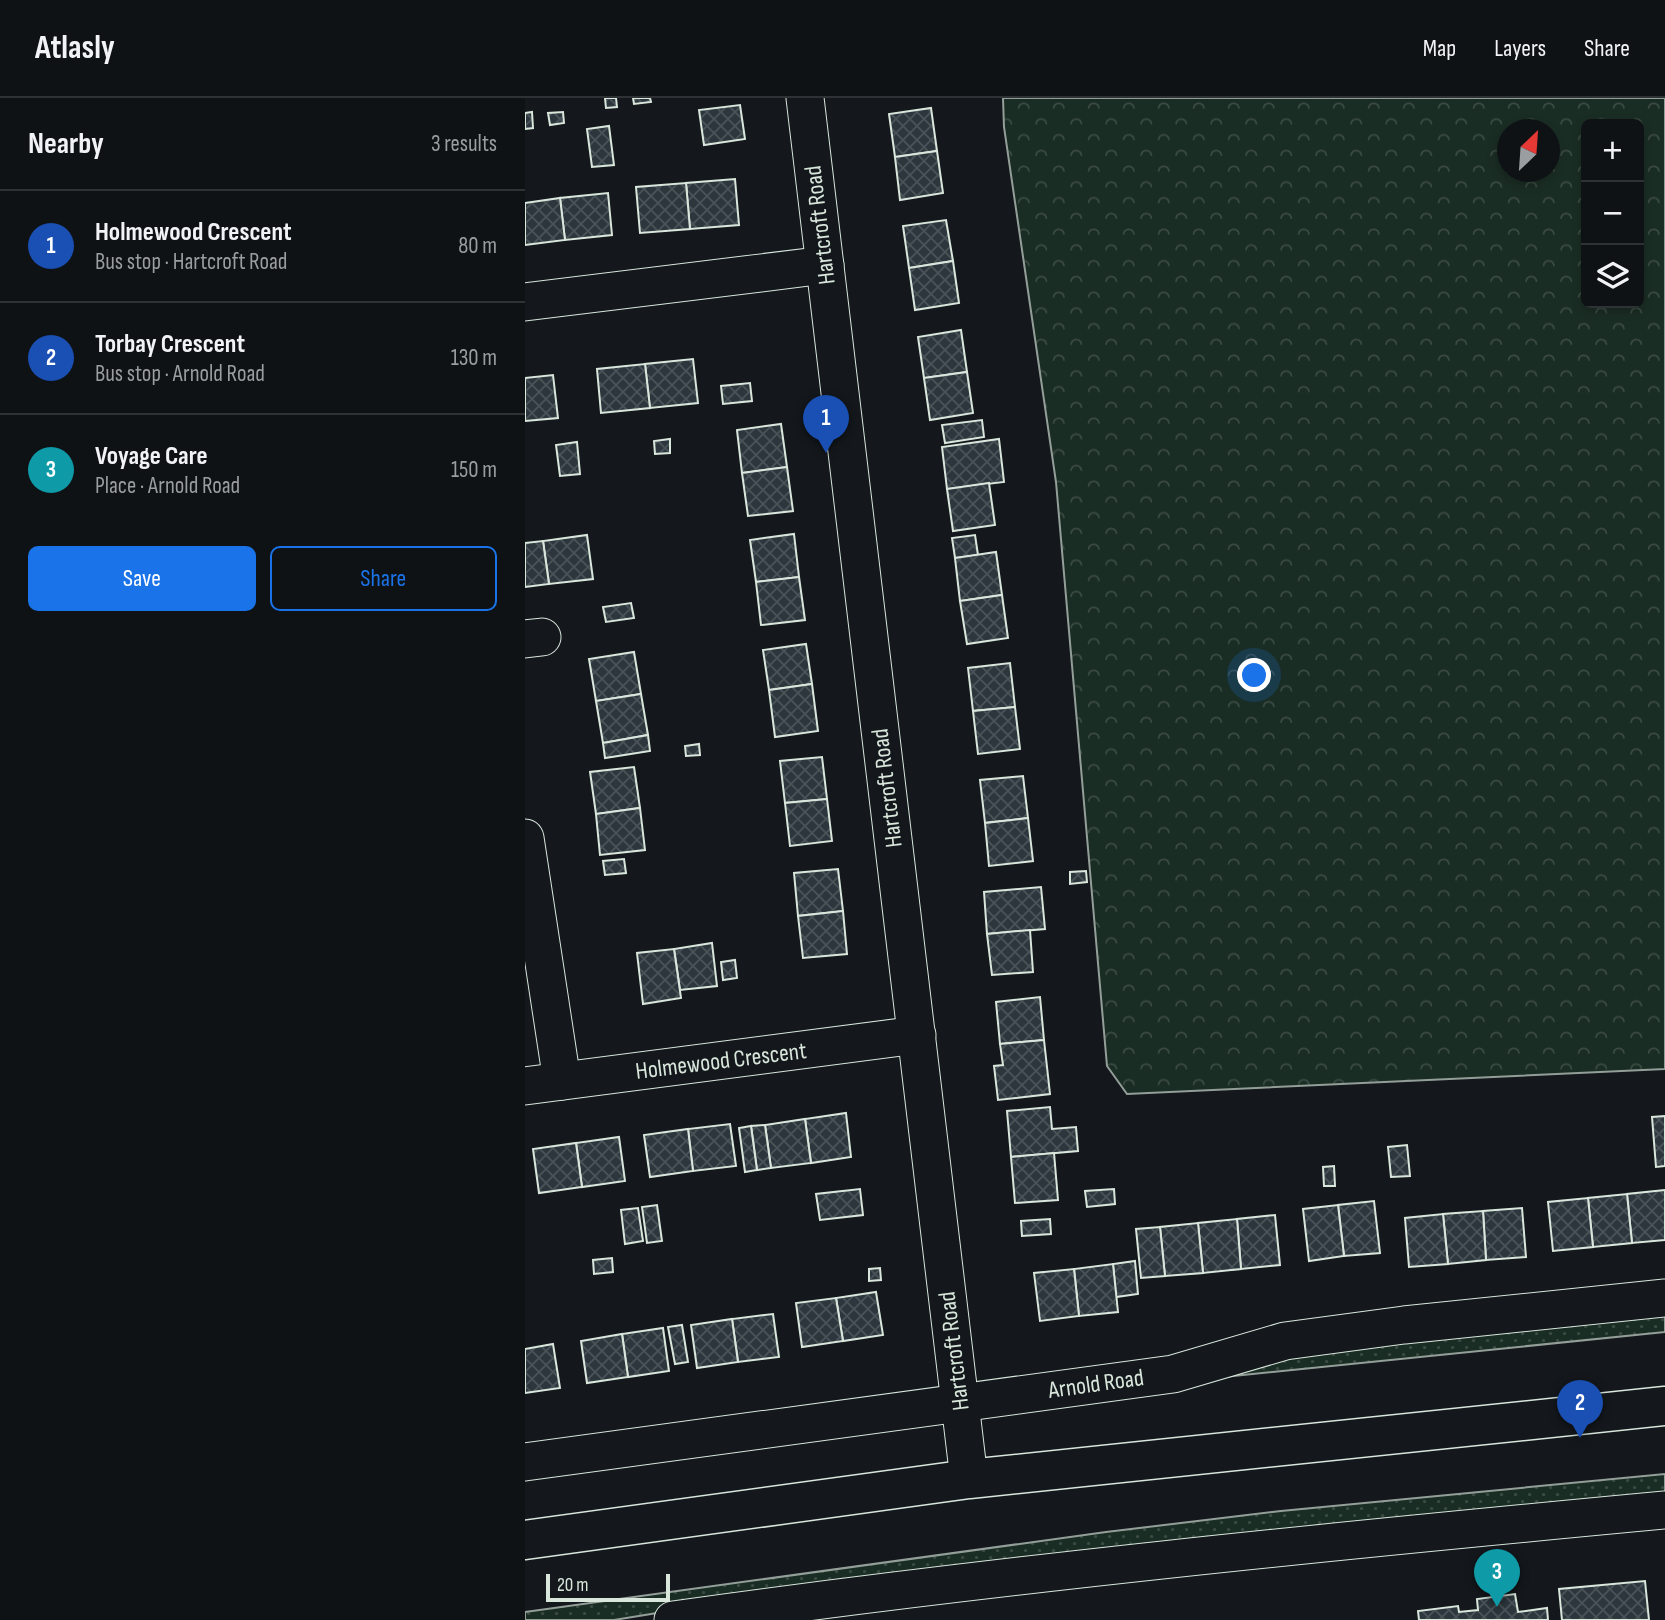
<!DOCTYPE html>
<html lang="en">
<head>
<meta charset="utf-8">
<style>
  body { margin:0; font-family:"Sofia Sans Condensed",sans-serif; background:#181b1e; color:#f1f3f6 }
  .controls { position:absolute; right:21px; top:21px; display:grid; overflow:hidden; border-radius:10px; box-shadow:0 4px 10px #0003 }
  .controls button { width:63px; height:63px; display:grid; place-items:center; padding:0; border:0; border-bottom:2px solid #2f3234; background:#0f1215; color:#f1f3f6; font:35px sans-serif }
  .compass { position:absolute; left:972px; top:21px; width:63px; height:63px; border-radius:50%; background:#0f1215; box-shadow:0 4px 10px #0003; rotate:25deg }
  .scale { position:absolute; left:21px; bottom:18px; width:124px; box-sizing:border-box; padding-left:7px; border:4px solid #d8e6dc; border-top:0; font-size:19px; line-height:24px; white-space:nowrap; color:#d8e6dc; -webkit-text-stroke:5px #14181c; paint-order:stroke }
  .you { position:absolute; left:730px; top:578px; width:24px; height:24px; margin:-18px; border:5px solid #fff; border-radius:50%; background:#1a73e8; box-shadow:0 0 0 10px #1a73e833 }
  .badge { display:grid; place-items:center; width:46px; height:46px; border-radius:50%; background:#1a73e8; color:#fff; font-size:23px; font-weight:700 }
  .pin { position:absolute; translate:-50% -58px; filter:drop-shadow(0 2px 4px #0008) }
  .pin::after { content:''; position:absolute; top:37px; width:24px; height:21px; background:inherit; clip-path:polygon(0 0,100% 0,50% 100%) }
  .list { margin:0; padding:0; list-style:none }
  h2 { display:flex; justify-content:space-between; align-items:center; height:91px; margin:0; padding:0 28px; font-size:30px }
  h2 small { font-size:23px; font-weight:400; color:#9b9ea0 }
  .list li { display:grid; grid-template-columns:46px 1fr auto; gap:21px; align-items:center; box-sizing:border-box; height:112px; padding:0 28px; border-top:2px solid #2f3234 }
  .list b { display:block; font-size:26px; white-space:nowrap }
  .list p { margin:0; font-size:23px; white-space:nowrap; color:#9b9ea0 }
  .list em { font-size:23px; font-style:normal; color:#9b9ea0 }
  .actions { display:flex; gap:14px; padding:21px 28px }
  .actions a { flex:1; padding:16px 0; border:2px solid #1a73e8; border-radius:10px; text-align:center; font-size:24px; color:#1a73e8 }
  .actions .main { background:#1a73e8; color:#fff }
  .icon { flex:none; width:38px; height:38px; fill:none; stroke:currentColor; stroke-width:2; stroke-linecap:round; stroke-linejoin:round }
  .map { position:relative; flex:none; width:1140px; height:1522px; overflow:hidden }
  header { display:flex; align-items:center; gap:42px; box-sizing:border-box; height:98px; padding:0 35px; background:#0f1215; border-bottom:2px solid #2f3234 }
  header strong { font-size:33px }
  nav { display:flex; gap:38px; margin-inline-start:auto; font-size:24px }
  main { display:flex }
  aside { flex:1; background:#0f1215 }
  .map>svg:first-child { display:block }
</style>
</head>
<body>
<header>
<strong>Atlasly</strong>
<nav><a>Map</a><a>Layers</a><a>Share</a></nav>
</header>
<main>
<aside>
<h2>Nearby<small>3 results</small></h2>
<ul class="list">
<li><span class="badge" style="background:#1a4fb4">1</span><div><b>Holmewood Crescent</b><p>Bus stop · Hartcroft Road</p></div><em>80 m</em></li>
<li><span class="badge" style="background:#1a4fb4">2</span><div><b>Torbay Crescent</b><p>Bus stop · Arnold Road</p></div><em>130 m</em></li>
<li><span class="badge" style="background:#0f9aa8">3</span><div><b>Voyage Care</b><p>Place · Arnold Road</p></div><em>150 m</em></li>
</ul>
<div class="actions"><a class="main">Save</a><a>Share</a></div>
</aside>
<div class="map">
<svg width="1140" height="1522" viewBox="0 0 1140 1522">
  <defs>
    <pattern id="grass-dots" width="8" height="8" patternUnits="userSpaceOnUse" patternTransform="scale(1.75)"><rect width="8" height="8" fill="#1a2d24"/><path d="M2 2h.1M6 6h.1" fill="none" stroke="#3b4b43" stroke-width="1.8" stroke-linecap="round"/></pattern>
    <pattern id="park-crowns" width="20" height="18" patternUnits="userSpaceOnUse" patternTransform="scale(1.75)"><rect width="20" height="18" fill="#1a2d24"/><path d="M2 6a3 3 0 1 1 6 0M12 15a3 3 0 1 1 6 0" fill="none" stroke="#3b4b43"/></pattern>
    <pattern id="building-cross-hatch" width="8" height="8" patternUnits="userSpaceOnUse" patternTransform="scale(1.75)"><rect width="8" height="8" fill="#2c363c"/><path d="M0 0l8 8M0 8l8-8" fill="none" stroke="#4a5358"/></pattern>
  </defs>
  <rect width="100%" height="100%" fill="#14181c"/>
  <!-- grass -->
  <g fill="url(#grass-dots)" stroke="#939e99" stroke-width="2">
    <polygon points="1140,1215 1140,1234 679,1281 771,1255"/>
    <polygon points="1140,1376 1140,1399 300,1488 89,1522 0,1522 0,1514 581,1434 756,1413"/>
  </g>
  <!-- park -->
  <path fill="url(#park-crowns)" stroke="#939e99" stroke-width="2" fill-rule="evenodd" d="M478,0H1140V971L602,996L582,968L531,384L479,29ZM1061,26H1114V205H1061ZM982,32H1024V74H982Z"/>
  <!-- building -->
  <g fill="url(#building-cross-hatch)" stroke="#d8e6dc" stroke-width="2">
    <polygon points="80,0 91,0 92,9 81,10"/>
    <polygon points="108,0 125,0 126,4 109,6"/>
    <polygon points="215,7 220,41 179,47 174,12"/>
    <polygon points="406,10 412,53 370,59 364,16"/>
    <polygon points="7,14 8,30 0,31 0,15"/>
    <polygon points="38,14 39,25 25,27 23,15"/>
    <polygon points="84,28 89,67 67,69 62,31"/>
    <polygon points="412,53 418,95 375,102 370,59"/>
    <polygon points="210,81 214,127 165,131 161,85"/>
    <polygon points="161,85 165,131 115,135 111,89"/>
    <polygon points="83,95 87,137 40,142 35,100"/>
    <polygon points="35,100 40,142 0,147 0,105"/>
    <polygon points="421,122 428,163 384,170 378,128"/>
    <polygon points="428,163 434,205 390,212 384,170"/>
    <polygon points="436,232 442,274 399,280 393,239"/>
    <polygon points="168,261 173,305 125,310 120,266"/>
    <polygon points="120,266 125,310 76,315 72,271"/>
    <polygon points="442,274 448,315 405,322 399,280"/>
    <polygon points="28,277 33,320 0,323 0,280"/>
    <polygon points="225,285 227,303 198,306 196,288"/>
    <polygon points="457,322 459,339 420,345 417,327"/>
    <polygon points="256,326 262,369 217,375 212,332"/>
    <polygon points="145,341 145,355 130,356 129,343"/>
    <polygon points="474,341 479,384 422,391 417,349"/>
    <polygon points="52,344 55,376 35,378 31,347"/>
    <polygon points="262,369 268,413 223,418 217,375"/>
    <polygon points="464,385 470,427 428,433 422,391"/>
    <polygon points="269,436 274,479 231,484 225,442"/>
    <polygon points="62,437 68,481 24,486 18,443"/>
    <polygon points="450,437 453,457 430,460 427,440"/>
    <polygon points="18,443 24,486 0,489 0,445"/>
    <polygon points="471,454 477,497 435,503 430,460"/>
    <polygon points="274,479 280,522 236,527 231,484"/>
    <polygon points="477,497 483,540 442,546 435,503"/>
    <polygon points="106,505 109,520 81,524 78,509"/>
    <polygon points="281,546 287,586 244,592 238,552"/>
    <polygon points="109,554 116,596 71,603 64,561"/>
    <polygon points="485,565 490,609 448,613 443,570"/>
    <polygon points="287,586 293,633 250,639 244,592"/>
    <polygon points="116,596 123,637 78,645 71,603"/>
    <polygon points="490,609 495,651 453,656 448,613"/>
    <polygon points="123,637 125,653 80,660 78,645"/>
    <polygon points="174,646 175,657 161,658 160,648"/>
    <polygon points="297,659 302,701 260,705 255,663"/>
    <polygon points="109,669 115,710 71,716 65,674"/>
    <polygon points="498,678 503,720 460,725 455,682"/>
    <polygon points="302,701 307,743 265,748 260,705"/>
    <polygon points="115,710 120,752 75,757 71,716"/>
    <polygon points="503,720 508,763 464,768 460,725"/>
    <polygon points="99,761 101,775 80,777 78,763"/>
    <polygon points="313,771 318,813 273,818 269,775"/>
    <polygon points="561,773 562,784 545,786 545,774"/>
    <polygon points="516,789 520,831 462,836 459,794"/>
    <polygon points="318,813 322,856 278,860 273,818"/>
    <polygon points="505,832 508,874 467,877 462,836"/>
    <polygon points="187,845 192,888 155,892 149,851"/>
    <polygon points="149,851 156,900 118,906 112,855"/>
    <polygon points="210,862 212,880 198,882 196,864"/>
    <polygon points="515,899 519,942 475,946 471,904"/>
    <polygon points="519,942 525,996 473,1002 469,968 478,967 475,946"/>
    <polygon points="525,1009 527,1031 551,1029 553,1053 486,1059 482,1013"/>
    <polygon points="321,1015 326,1059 286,1065 280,1021"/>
    <polygon points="1140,1018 1140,1068 1131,1069 1127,1019"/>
    <polygon points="280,1021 286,1065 246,1070 240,1027"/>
    <polygon points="205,1026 211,1068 168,1073 163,1031"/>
    <polygon points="240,1027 246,1070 232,1072 226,1028"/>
    <polygon points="226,1028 232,1072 220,1074 214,1030"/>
    <polygon points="163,1031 168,1073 125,1079 119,1037"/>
    <polygon points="94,1039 100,1083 57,1089 51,1045"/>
    <polygon points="51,1045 57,1089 14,1095 8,1051"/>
    <polygon points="882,1047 885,1078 866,1079 863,1049"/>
    <polygon points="529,1055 533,1102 490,1105 486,1059"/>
    <polygon points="809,1068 810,1088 799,1088 798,1069"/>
    <polygon points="335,1091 338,1117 295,1122 291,1096"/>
    <polygon points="589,1091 590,1106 562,1109 560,1093"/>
    <polygon points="1140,1092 1140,1142 1107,1145 1102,1096"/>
    <polygon points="1102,1096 1107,1145 1068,1149 1063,1100"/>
    <polygon points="1063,1100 1068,1149 1028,1153 1023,1104"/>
    <polygon points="849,1103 855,1155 819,1158 813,1107"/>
    <polygon points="132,1107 137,1143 122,1145 117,1109"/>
    <polygon points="813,1107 819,1158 784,1163 778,1111"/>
    <polygon points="113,1110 118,1143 100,1146 96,1112"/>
    <polygon points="997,1110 1001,1159 961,1162 958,1113"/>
    <polygon points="958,1113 961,1162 923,1166 918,1116"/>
    <polygon points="918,1116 923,1166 884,1169 880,1120"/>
    <polygon points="750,1117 755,1167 716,1171 712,1121"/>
    <polygon points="525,1121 526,1136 497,1138 496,1123"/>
    <polygon points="712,1121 716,1171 678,1175 673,1125"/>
    <polygon points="673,1125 678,1175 640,1178 635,1129"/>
    <polygon points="635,1129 640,1178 616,1180 611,1131"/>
    <polygon points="87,1160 88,1174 69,1176 68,1162"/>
    <polygon points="610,1163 613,1196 591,1199 588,1166"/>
    <polygon points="588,1166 593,1214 554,1218 549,1171"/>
    <polygon points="355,1170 356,1182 344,1183 344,1171"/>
    <polygon points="549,1171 554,1218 515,1223 509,1175"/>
    <polygon points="351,1194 358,1237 318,1243 311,1200"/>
    <polygon points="311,1200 318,1243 277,1249 271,1205"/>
    <polygon points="248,1216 254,1259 213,1264 207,1221"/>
    <polygon points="207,1221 213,1264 172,1270 166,1227"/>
    <polygon points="157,1227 163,1264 150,1266 143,1229"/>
    <polygon points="138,1230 144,1273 103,1279 97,1236"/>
    <polygon points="97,1236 103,1279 62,1285 56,1243"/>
    <polygon points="28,1246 35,1290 0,1295 0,1251"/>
    <polygon points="1120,1483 1124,1522 1037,1522 1034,1491"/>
    <polygon points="990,1496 993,1514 1022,1510 1023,1522 894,1522 893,1513 933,1508 934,1514 953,1512 952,1501"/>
  </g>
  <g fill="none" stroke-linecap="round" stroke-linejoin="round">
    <defs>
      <g id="minor">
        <polyline points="280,0 444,1381"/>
        <polyline points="0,204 300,167"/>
        <polyline points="0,541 17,539"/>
        <polyline points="0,740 37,983"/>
        <polyline points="0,988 392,937"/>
        <polyline points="0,1364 648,1276 760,1243 879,1227 1140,1200"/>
        <path d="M148,1522C477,1476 809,1443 1140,1412"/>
      </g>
      <polyline id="secondary" points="0,1442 444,1381 1140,1308"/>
    </defs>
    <!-- minor casing -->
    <use href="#minor" stroke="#d8e6dc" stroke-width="39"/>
    <!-- secondary casing -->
    <use href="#secondary" stroke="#d8e6dc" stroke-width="41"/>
    <!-- minor -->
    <use href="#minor" stroke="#14181c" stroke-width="37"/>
    <!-- secondary -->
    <use href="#secondary" stroke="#14181c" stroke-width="38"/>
  </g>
  <g text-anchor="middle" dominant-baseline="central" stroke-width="5" stroke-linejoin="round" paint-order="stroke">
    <!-- street labels -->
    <g font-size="24" fill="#d8e6dc" stroke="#14181c">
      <text transform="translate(295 127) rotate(-97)">Hartcroft Road</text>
      <text transform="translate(362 690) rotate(-97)">Hartcroft Road</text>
      <text transform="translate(196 963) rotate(-7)">Holmewood Crescent</text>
      <text transform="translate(429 1253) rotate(-97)">Hartcroft Road</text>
      <text transform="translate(571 1286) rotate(-8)">Arnold Road</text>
    </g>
  </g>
</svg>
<div class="controls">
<button>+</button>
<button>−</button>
<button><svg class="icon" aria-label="layers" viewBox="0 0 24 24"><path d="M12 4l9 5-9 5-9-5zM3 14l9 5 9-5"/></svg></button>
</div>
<svg class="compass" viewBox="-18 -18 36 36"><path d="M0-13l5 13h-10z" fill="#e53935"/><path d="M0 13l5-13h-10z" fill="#9b9ea0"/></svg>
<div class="scale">20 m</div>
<div class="you"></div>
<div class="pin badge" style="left:301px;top:355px;background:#1a4fb4">1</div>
<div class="pin badge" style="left:1055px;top:1340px;background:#1a4fb4">2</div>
<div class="pin badge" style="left:972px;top:1509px;background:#0f9aa8">3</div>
</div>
</main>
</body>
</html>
